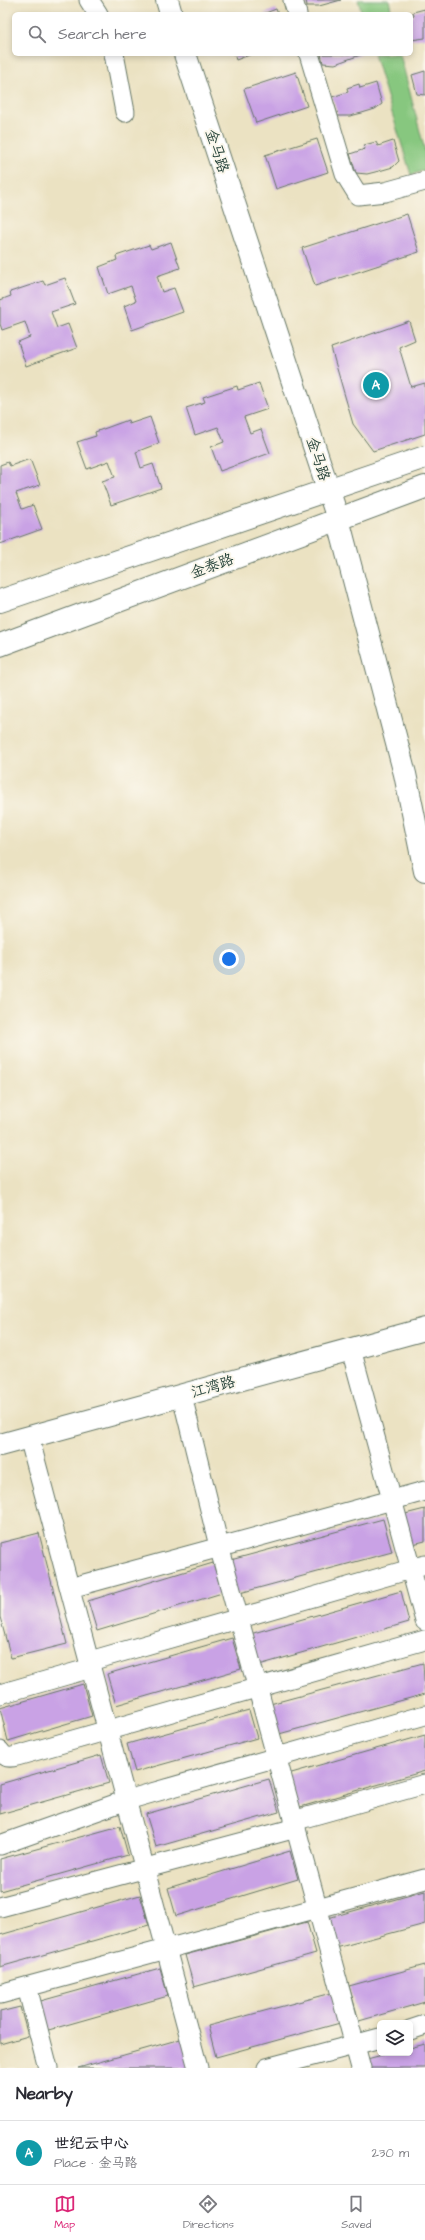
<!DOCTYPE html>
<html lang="en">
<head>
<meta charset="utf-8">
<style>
  body { margin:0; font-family:"Architects Daughter","LXGW WenKai TC",sans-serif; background:#f7f7f7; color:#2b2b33 }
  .controls { position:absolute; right:12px; bottom:12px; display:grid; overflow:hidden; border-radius:6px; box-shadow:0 2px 6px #0003 }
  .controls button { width:36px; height:36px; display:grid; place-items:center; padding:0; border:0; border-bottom:1px solid #e1e1e2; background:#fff; color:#2b2b33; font:20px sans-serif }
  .you { position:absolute; left:229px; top:959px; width:14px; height:14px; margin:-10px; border:3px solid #fff; border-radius:50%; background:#1a73e8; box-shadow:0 0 0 6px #1a73e833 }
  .badge { display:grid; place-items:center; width:26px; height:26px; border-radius:50%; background:#db2777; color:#fff; font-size:13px; font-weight:700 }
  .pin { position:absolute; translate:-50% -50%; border:2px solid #fff; box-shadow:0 1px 4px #0006 }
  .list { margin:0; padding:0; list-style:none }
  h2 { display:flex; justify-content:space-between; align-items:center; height:52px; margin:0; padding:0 16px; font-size:17px }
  h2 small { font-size:13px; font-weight:400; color:#7c7c81 }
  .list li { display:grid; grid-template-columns:26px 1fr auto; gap:12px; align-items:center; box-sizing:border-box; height:64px; padding:0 16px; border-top:1px solid #e1e1e2 }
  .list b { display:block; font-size:15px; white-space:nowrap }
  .list p { margin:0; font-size:13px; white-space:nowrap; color:#7c7c81 }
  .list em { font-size:13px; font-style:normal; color:#7c7c81 }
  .icon { flex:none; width:22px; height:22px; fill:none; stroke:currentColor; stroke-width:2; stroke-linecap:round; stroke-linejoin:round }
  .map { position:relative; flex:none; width:425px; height:2068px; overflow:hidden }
  .search { position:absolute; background:#fff; box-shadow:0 2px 6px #0003; left:12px; right:12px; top:12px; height:44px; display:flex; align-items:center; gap:10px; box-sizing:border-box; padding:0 14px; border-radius:6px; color:#7c7c81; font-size:15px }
  .sheet { height:116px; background:#fff }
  nav { display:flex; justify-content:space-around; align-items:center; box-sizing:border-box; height:56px; border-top:1px solid #e1e1e2; background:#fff; font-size:11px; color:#7c7c81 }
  nav a { display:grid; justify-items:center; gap:2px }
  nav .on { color:#db2777 }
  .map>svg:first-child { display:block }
</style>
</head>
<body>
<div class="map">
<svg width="425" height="2068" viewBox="0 0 425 2068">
  <rect width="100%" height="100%" fill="#fbf7ec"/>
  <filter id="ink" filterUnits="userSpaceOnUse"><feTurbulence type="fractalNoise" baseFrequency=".025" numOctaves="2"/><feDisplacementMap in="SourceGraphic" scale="8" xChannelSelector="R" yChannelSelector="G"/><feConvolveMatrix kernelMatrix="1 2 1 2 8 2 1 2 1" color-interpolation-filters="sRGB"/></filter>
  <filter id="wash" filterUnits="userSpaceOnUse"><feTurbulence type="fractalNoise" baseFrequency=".012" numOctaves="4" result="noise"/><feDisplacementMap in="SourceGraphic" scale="16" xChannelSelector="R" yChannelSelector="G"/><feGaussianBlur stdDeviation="0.9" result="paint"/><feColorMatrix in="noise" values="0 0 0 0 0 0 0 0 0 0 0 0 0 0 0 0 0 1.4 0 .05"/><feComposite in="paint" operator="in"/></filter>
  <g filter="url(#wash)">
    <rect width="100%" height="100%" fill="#ebe2c2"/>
    <!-- green -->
    <g fill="#87c77f" stroke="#53825a">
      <polygon points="358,0 389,0 392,14 362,14"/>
      <polygon points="374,54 400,54 425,151 425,170 411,175"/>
    </g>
    <g id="blocks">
      <!-- building -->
      <g fill="#c9a2e5">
        <polygon points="306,0 341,0 319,6 307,6"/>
        <polygon points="276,9 278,14 263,14"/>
        <polygon points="425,9 425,38 411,40 411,17 414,16 413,12"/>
        <polygon points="234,54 252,54 236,60"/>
        <polygon points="321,54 363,54 335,64 323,63"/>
        <polygon points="425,71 425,95 417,94 412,75"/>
        <polygon points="296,72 307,106 256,123 244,89"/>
        <polygon points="376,83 382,104 375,109 362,113 350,116 338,116 332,97 348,92 347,88 359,84 360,88"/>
        <polygon points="317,139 328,172 276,189 265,155"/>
        <polygon points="393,141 399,161 393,167 379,171 367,174 356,173 350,154 365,149 364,145 376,142 378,146"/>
        <polygon points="407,214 419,252 315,286 302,248"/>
        <polygon points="171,242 180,268 157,276 162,292 174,288 183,312 132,330 124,306 136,301 131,286 108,294 99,267 117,260 116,256 149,245 151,249"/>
        <polygon points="65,278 75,304 51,312 57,328 68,324 77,348 26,366 18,342 30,337 25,322 2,330 0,324 0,300 11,296 10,292 43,281 45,285"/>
        <polygon points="409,321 415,340 399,347 411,387 425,383 425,434 373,451 353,424 331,348"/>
        <polygon points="259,383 268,409 244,417 250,433 261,429 270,453 220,471 211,447 224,442 218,427 195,435 186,408 205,402 203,397 237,386 238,390"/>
        <polygon points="150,417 159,443 136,452 141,468 153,464 161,488 111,505 102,481 115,477 109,461 87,469 77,442 96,436 95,432 128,420 129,424"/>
        <polygon points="30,459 40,485 16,493 22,509 33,505 42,529 0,544 0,465 8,462 10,466"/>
        <polygon points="425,1509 425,1541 409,1545 401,1515"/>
        <polygon points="383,1519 392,1552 236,1594 227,1561"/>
        <polygon points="39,1533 67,1644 11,1658 0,1617 0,1543"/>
        <polygon points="213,1563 222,1593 97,1631 88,1601"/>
        <polygon points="401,1591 409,1622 259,1665 250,1634"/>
        <polygon points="232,1638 241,1669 116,1705 107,1674"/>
        <polygon points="423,1663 425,1694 279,1734 270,1704"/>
        <polygon points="83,1684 92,1716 8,1741 0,1708"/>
        <polygon points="249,1710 257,1738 135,1772 127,1744"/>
        <polygon points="425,1735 425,1771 297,1808 288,1774"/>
        <polygon points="101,1755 109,1783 0,1814 0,1784"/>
        <polygon points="269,1779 279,1812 156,1847 146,1814"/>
        <polygon points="120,1826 128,1855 0,1891 0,1859"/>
        <polygon points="290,1851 298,1879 176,1916 168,1888"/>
        <polygon points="425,1891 425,1924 336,1948 328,1918"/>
        <polygon points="140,1895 149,1925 0,1967 0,1935"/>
        <polygon points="307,1922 316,1953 194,1987 185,1955"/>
        <polygon points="425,1965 425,2002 359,2021 349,1986"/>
        <polygon points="160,1968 168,1996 45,2031 37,2002"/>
        <polygon points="332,1993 340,2023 216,2057 208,2026"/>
        <polygon points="20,2007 28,2036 0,2044 0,2012"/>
        <polygon points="184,2038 193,2066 186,2068 78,2068"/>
        <polygon points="425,2044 425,2068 370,2068 367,2059 390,2053 410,2053 410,2048"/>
      </g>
    </g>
  </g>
  <g filter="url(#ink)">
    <use href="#blocks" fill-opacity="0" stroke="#676" stroke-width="1"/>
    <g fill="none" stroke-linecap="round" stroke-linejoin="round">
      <defs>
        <g id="minor">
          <polyline points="89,0 98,14"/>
          <polyline points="293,0 297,14"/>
          <polyline points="114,54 125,112"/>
          <polyline points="309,54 345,174 358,195 385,192 425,181"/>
          <polyline points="351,1349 425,1621"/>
          <polyline points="182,1396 219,1546 361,2068"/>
          <polyline points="29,1437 198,2068"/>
          <polyline points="70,1588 425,1491"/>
          <polyline points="90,1661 425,1565"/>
          <polyline points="0,1694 91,1668"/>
          <path d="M0,1751C4,1758 10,1758 17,1756L425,1640"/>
          <polyline points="293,1821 425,1784"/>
          <polyline points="0,1845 127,1800 425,1715"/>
          <polyline points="0,1907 296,1828"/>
          <polyline points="27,1987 48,2068"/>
          <polyline points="0,1994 425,1879"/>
          <polyline points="410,2030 425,2025"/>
          <polyline points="267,2068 380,2038"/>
        </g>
        <g id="tertiary">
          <polyline points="167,0 171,14"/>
          <polyline points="185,54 338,519 405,774 425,871"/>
          <polyline points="0,601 425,457"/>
          <polyline points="0,645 425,487"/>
        </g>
        <polyline id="secondary" points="0,1445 425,1329"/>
      </defs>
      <!-- minor casing -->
      <use href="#minor" stroke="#676" stroke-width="21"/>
      <!-- tertiary casing -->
      <use href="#tertiary" stroke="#676" stroke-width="24"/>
      <!-- secondary casing -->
      <use href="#secondary" stroke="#676" stroke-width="24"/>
      <!-- minor -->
      <use href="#minor" stroke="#fff" stroke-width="19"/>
      <!-- tertiary -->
      <use href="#tertiary" stroke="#fff" stroke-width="22"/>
      <!-- secondary -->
      <use href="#secondary" stroke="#fff" stroke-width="22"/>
    </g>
  </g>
  <g text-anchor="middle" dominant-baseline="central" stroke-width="4" stroke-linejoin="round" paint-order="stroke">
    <!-- street labels -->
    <g font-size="15" fill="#1f3d34" stroke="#fbf7ec">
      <text transform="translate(217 151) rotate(72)">金马路</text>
      <text transform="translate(318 459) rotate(72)">金马路</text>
      <text transform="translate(212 566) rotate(-20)">金泰路</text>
      <text transform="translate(213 1387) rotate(-15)">江湾路</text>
    </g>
  </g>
</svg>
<div class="controls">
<button><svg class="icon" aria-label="layers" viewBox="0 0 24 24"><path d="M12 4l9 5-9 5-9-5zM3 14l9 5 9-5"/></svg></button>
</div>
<div class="you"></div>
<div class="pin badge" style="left:376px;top:385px;background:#0f9aa8">A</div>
<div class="search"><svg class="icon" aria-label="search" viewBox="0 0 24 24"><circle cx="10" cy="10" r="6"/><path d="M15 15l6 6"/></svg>Search here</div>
</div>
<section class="sheet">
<h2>Nearby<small></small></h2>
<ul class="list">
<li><span class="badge" style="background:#0f9aa8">A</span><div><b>世纪云中心</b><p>Place · 金马路</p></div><em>230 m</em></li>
</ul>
</section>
<nav>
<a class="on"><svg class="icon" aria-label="map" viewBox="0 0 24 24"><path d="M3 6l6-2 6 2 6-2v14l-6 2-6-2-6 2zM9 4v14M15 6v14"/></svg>Map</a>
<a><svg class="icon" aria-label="directions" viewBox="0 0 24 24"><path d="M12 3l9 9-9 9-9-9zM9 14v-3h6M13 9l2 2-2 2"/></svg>Directions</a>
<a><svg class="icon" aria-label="saved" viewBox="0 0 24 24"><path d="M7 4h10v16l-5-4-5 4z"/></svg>Saved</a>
</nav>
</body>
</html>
